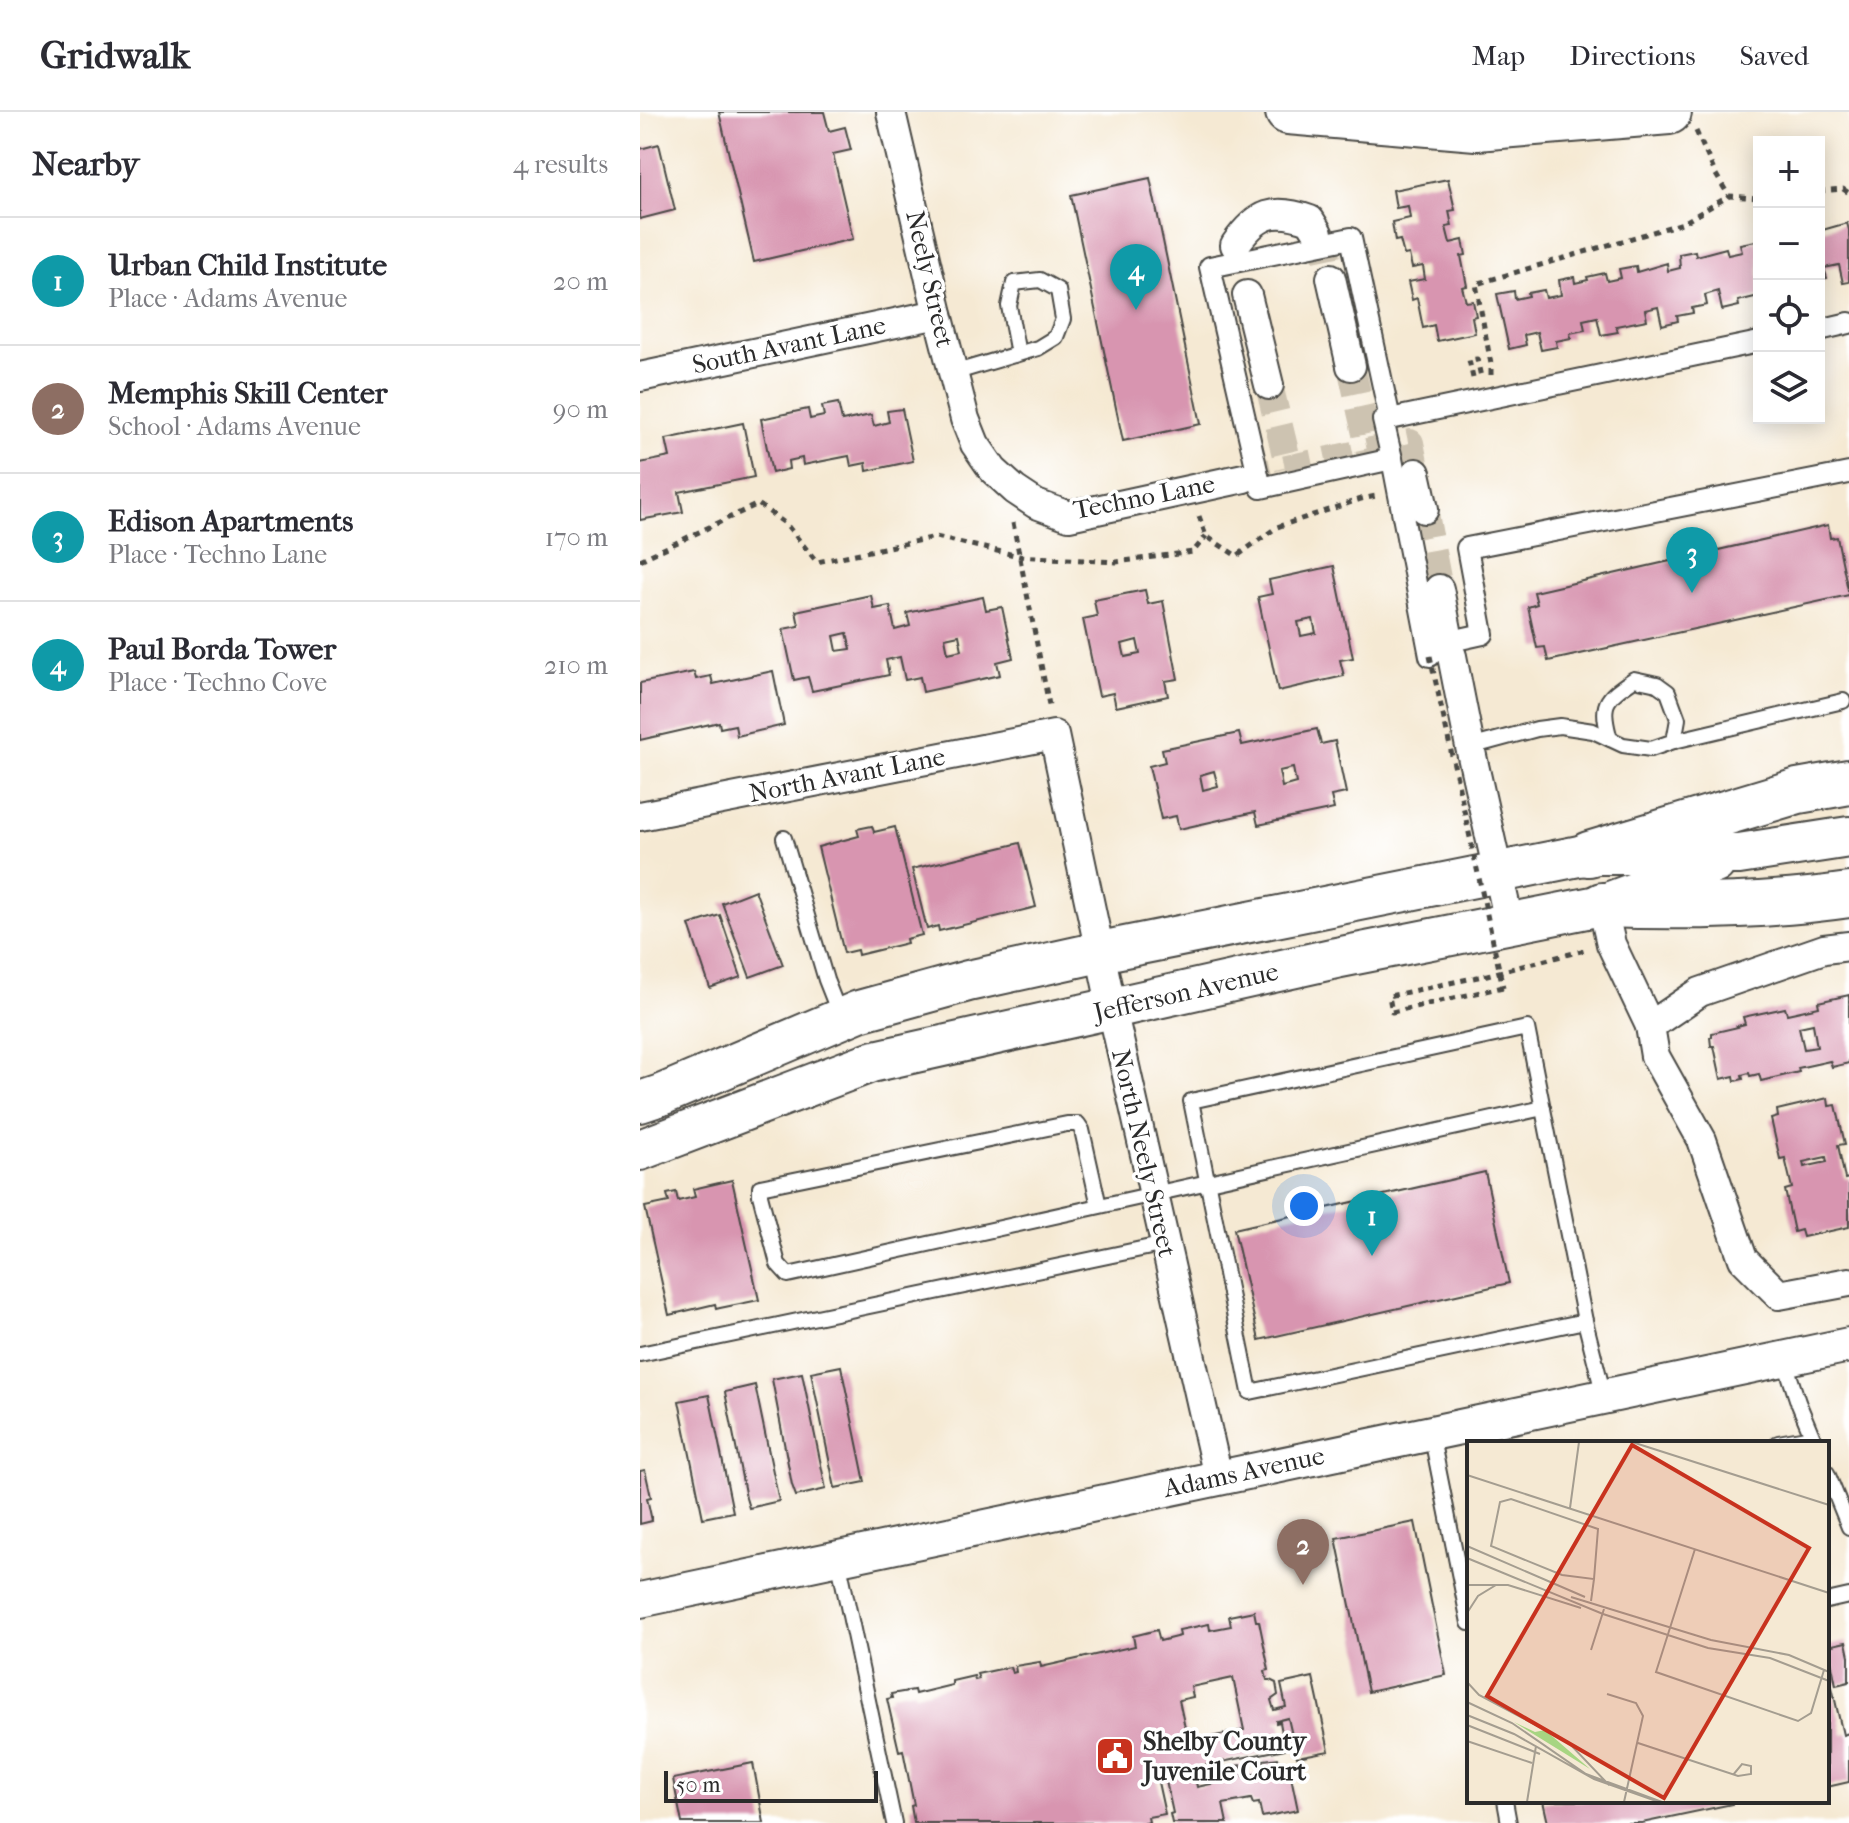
<!DOCTYPE html>
<html lang="en">
<head>
<meta charset="utf-8">
<style>
  body { margin:0; font-family:"IM FELL French Canon",serif; background:#f7f7f7; color:#2b2b33 }
  .controls { position:absolute; right:24px; top:24px; display:grid; overflow:hidden; border-radius:0px; box-shadow:0 4px 20px #0003 }
  .controls button { width:72px; height:72px; display:grid; place-items:center; padding:0; border:0; border-bottom:2px solid #e1e1e2; background:#fff; color:#2b2b33; font:40px sans-serif }
  .scale { position:absolute; left:24px; bottom:20px; width:214px; box-sizing:border-box; padding-left:8px; border:4px solid #2b2b2b; border-top:0; font-size:22px; line-height:28px; white-space:nowrap; color:#2b2b2b; -webkit-text-stroke:6px #fff; paint-order:stroke }
  .you { position:absolute; left:664px; top:1094px; width:28px; height:28px; margin:-20px; border:6px solid #fff; border-radius:50%; background:#1a73e8; box-shadow:0 0 0 12px #1a73e833 }
  .badge { display:grid; place-items:center; width:52px; height:52px; border-radius:50%; background:#db2777; color:#fff; font-size:26px; font-weight:700 }
  .pin { position:absolute; translate:-50% -66px; filter:drop-shadow(0 2px 4px #0008) }
  .pin::after { content:''; position:absolute; top:42px; width:28px; height:24px; background:inherit; clip-path:polygon(0 0,100% 0,50% 100%) }
  .list { margin:0; padding:0; list-style:none }
  h2 { display:flex; justify-content:space-between; align-items:center; height:104px; margin:0; padding:0 32px; font-size:34px }
  h2 small { font-size:26px; font-weight:400; color:#7c7c81 }
  .list li { display:grid; grid-template-columns:52px 1fr auto; gap:24px; align-items:center; box-sizing:border-box; height:128px; padding:0 32px; border-top:2px solid #e1e1e2 }
  .list b { display:block; font-size:30px; white-space:nowrap }
  .list p { margin:0; font-size:26px; white-space:nowrap; color:#7c7c81 }
  .list em { font-size:26px; font-style:normal; color:#7c7c81 }
  .icon { flex:none; width:44px; height:44px; fill:none; stroke:currentColor; stroke-width:2; stroke-linecap:round; stroke-linejoin:round }
  .map { position:relative; flex:none; width:1209px; height:1711px; overflow:hidden }
  header { display:flex; align-items:center; gap:48px; box-sizing:border-box; height:112px; padding:0 40px; background:#fff; border-bottom:2px solid #e1e1e2 }
  header strong { font-size:38px }
  nav { display:flex; gap:44px; margin-inline-start:auto; font-size:28px }
  main { display:flex }
  aside { flex:1; background:#fff }
  .map>svg:first-child { display:block }
</style>
</head>
<body>
<header>
<strong>Gridwalk</strong>
<nav><a>Map</a><a>Directions</a><a>Saved</a></nav>
</header>
<main>
<aside>
<h2>Nearby<small>4 results</small></h2>
<ul class="list">
<li><span class="badge" style="background:#0f9aa8">1</span><div><b>Urban Child Institute</b><p>Place · Adams Avenue</p></div><em>20 m</em></li>
<li><span class="badge" style="background:#8d6e63">2</span><div><b>Memphis Skill Center</b><p>School · Adams Avenue</p></div><em>90 m</em></li>
<li><span class="badge" style="background:#0f9aa8">3</span><div><b>Edison Apartments</b><p>Place · Techno Lane</p></div><em>170 m</em></li>
<li><span class="badge" style="background:#0f9aa8">4</span><div><b>Paul Borda Tower</b><p>Place · Techno Cove</p></div><em>210 m</em></li>
</ul>
</aside>
<div class="map">
<svg width="1209" height="1711" viewBox="0 0 1209 1711">
  <rect width="100%" height="100%" fill="#fff"/>
  <filter id="ink" filterUnits="userSpaceOnUse"><feTurbulence type="fractalNoise" baseFrequency=".0125" numOctaves="2"/><feDisplacementMap in="SourceGraphic" scale="16" xChannelSelector="R" yChannelSelector="G"/><feConvolveMatrix kernelMatrix="1 2 1 2 8 2 1 2 1" color-interpolation-filters="sRGB"/></filter>
  <filter id="wash" filterUnits="userSpaceOnUse"><feTurbulence type="fractalNoise" baseFrequency=".006" numOctaves="4" result="noise"/><feDisplacementMap in="SourceGraphic" scale="32" xChannelSelector="R" yChannelSelector="G"/><feGaussianBlur stdDeviation="1.8" result="paint"/><feColorMatrix in="noise" values="0 0 0 0 0 0 0 0 0 0 0 0 0 0 0 0 0 1.4 0 .05"/><feComposite in="paint" operator="in"/></filter>
  <g filter="url(#wash)">
    <rect width="100%" height="100%" fill="#f5e9d3"/>
    <g id="blocks">
      <!-- building -->
      <g fill="#d895b0" fill-rule="evenodd">
        <polygon points="79,0 184,0 189,19 205,15 211,38 193,42 213,127 114,150"/>
        <polygon points="19,32 35,98 0,107 0,37"/>
        <polygon points="510,66 561,312 483,329 431,83"/>
        <polygon points="808,67 815,98 809,99 812,114 806,115 810,131 823,128 826,143 821,144 827,174 822,175 826,190 833,189 836,204 832,205 835,221 797,229 794,213 783,216 777,186 772,188 768,170 785,167 783,154 772,156 769,142 764,143 760,128 755,129 752,110 770,106 768,94 756,96 753,78"/>
        <polygon points="1207,111 1209,118 1209,170 1203,171 1199,153 1184,156 1187,166 1179,168 1179,119"/>
        <polygon points="1116,129 1117,135 1119,134 1119,184 1098,189 1099,194 1082,198 1078,179 1065,183 1067,193 1052,196 1053,201 1037,204 1038,209 1022,213 1018,195 1005,198 1007,208 976,214 978,220 961,223 957,205 943,208 945,218 930,221 931,226 916,229 917,235 901,238 897,220 884,223 886,233 869,237 857,182 874,179 875,187 889,184 888,181 904,178 906,186 921,183 919,168 934,165 935,171 948,168 947,165 965,161 967,169 981,166 979,157 996,154 997,160 1027,151 1028,159 1040,156 1039,142 1055,139 1056,144 1086,136 1088,143 1102,140 1100,132"/>
        <polygon points="198,291 202,309 231,303 234,314 249,310 247,299 262,297 273,349 227,359 226,351 211,354 209,344 163,353 162,346 148,349 149,357 132,361 121,307 168,297 170,307 184,304 182,294"/>
        <polygon points="103,311 114,365 39,380 43,400 0,408 0,351 30,345 26,327"/>
        <polygon points="1188,413 1190,426 1197,425 1209,483 908,549 905,535 897,536 888,495 897,492 894,480"/>
        <path d="M694,454L713,546L700,548L704,564L638,579L618,485L632,482L629,468ZM673,507L676,521L661,524L658,510Z"/>
        <path d="M505,478L508,492L523,489L538,567L525,569L528,584L476,595L473,581L459,584L443,507L457,504L454,488ZM497,528L500,542L485,545L482,532Z"/>
        <path d="M231,483L234,497L250,494L255,518L270,514L267,501L343,485L346,498L362,495L373,546L357,550L360,563L283,580L280,565L265,568L260,545L246,548L249,563L172,579L168,565L154,568L143,517L159,514L156,499ZM207,521L211,537L197,539L194,524ZM319,523L322,538L308,541L305,526Z"/>
        <polygon points="133,559 144,613 97,624 95,613 80,616 79,610 0,628 0,571 54,560 56,567 71,564 73,572"/>
        <path d="M677,617L681,632L695,629L706,681L691,684L694,697L618,713L615,700L539,717L536,704L521,707L509,654L525,650L522,637L599,621L602,633ZM653,656L656,671L642,675L639,659ZM574,659L578,674L563,678L560,663Z"/>
        <polygon points="232,714 234,720 255,715 282,823 266,827 267,831 218,843 217,838 204,841 178,735 219,724 217,717"/>
        <polygon points="380,731 396,795 299,819 298,814 287,817 272,757"/>
        <polygon points="115,778 143,853 110,865 82,791"/>
        <polygon points="80,803 101,865 70,876 49,813"/>
        <path d="M1209,883V951L1192,955L1190,949L1158,956L1159,960L1121,969L1119,962L1110,964L1109,961L1102,963L1103,967L1095,969L1094,964L1081,967L1074,934H1071L1070,925H1072V921L1098,915L1097,914L1105,912L1103,905L1145,896L1147,902L1179,895L1178,890ZM1173,912L1177,935L1164,937L1159,915Z"/>
        <path d="M1188,986L1189,994L1196,993L1205,1032L1198,1033L1205,1067L1209,1066V1115L1163,1125L1161,1118L1154,1120L1145,1078L1152,1076L1145,1046L1140,1047L1131,1007L1138,1005L1137,998ZM1186,1045L1187,1050L1164,1055L1163,1050Z"/>
        <polygon points="845,1060 869,1171 619,1228 594,1117"/>
        <polygon points="92,1068 119,1188 80,1196 76,1197 75,1192 29,1203 5,1095 29,1090 27,1082 36,1080 38,1089 55,1085 53,1077"/>
        <polygon points="201,1254 225,1370 195,1376 171,1260"/>
        <polygon points="162,1261 186,1377 156,1384 152,1373 132,1267"/>
        <polygon points="115,1273 139,1389 109,1396 106,1386 85,1280"/>
        <polygon points="69,1283 93,1400 63,1406 39,1289"/>
        <polygon points="5,1358 11,1385 7,1386 12,1409 0,1412 0,1359"/>
        <polygon points="775,1410 806,1563 728,1580 696,1426"/>
        <path d="M614,1499L616,1509H619L629,1558L625,1559L627,1568H630L636,1571L638,1583L631,1588L634,1598L646,1595L641,1572L673,1565L689,1639L657,1645L648,1606L636,1609V1611L640,1610L645,1637L553,1656L557,1675L589,1668L586,1655L601,1653L604,1664L626,1660L623,1648L638,1646L640,1657L649,1655L658,1698L622,1705L619,1691L613,1692L611,1687L583,1692L587,1711H532L530,1702L533,1701L524,1660L516,1661L525,1702L508,1705L509,1710L506,1711H274L271,1694L274,1693L263,1638L259,1639L247,1587L252,1586L251,1582L274,1578L275,1582L312,1573V1569L334,1564L335,1568L339,1567L337,1562L370,1555L372,1561L376,1560L375,1554L400,1550L401,1555L495,1534L493,1524L517,1518L520,1529L540,1524L539,1518L569,1512L570,1518L591,1514L589,1504ZM593,1566L604,1618L548,1630L539,1588L553,1585L551,1575Z"/>
        <polygon points="1206,1530 1209,1544 1209,1570 1196,1573 1188,1534"/>
        <polygon points="1187,1553 1203,1623 1209,1621 1209,1670 1187,1675"/>
        <polygon points="113,1651 124,1711 42,1711 33,1667"/>
        <polygon points="903,1689 1092,1689 1092,1692 1002,1711 908,1711"/>
      </g>
    </g>
  </g>
  <g filter="url(#ink)">
    <use href="#blocks" fill-opacity="0" stroke="#494844" stroke-width="2"/>
    <g fill="none" stroke-linecap="round" stroke-linejoin="round">
      <!-- minor-tunnel -->
      <g stroke="#cdc3b1" stroke-width="28" stroke-dasharray="28 14" stroke-linecap="butt">
        <polyline points="678,121 684,132 691,166"/>
        <polyline points="595,133 607,183"/>
        <polyline points="711,254 730,340"/>
        <polyline points="629,273 649,356"/>
        <polyline points="604,366 770,331 776,361"/>
        <polyline points="784,397 799,477"/>
      </g>
      <defs>
        <g id="service">
          <polyline points="313,261 398,236 416,225 423,207 418,178 400,168 374,171 369,194 378,242"/>
          <path d="M970,627C960,592 964,587 994,567L1017,572L1028,580L1038,607L1034,629"/>
          <polyline points="830,635 897,617 920,614 953,619 983,633 1011,637 1034,629 1203,589"/>
          <polyline points="144,726 186,868 201,906"/>
          <polygon points="887,916 945,1209 610,1280 551,989"/>
          <polyline points="459,1094 442,1018 438,1012 427,1012 120,1075 120,1083 138,1152 148,1163 903,996"/>
          <polyline points="945,1209 964,1284"/>
          <polyline points="0,1242 525,1132"/>
          <polyline points="1144,1247 1158,1290 1175,1331"/>
          <polyline points="791,1321 829,1511"/>
          <polyline points="1138,1331 1172,1325"/>
          <polyline points="1187,1361 1209,1415"/>
          <polyline points="198,1447 254,1711"/>
          <polyline points="1187,1489 1209,1484"/>
          <polyline points="865,1689 869,1711"/>
        </g>
        <g id="pedestrian">
          <polyline points="1179,218 1209,211"/>
          <polyline points="750,307 743,308 752,347"/>
          <polyline points="793,533 843,522 827,436 1209,361"/>
          <polyline points="790,544 752,347 621,376 570,155 711,126 750,307 1119,230"/>
        </g>
        <g id="minor">
          <polyline points="251,0 298,202 325,307 335,332 353,358 375,378 396,392 429,404 604,366"/>
          <path d="M595,133C617,101 633,95 670,108L678,121"/>
          <polyline points="691,166 711,254"/>
          <polyline points="607,183 629,273"/>
          <polyline points="0,265 298,202"/>
          <polyline points="776,361 784,397"/>
          <polyline points="799,477 807,518"/>
          <polyline points="812,544 830,635 869,810"/>
          <polyline points="0,704 414,623 472,897 578,1365"/>
          <polyline points="962,793 971,832 1010,914 1060,880 1184,837 1209,834"/>
          <polyline points="1010,914 1015,944 1062,1028 1103,1147 1139,1183 1209,1170"/>
        </g>
        <polyline id="tertiary" points="0,1488 1209,1233"/>
        <g id="secondary">
          <polyline points="0,990 21,983 219,899 328,869 460,840 949,742 1099,742 1209,725"/>
          <polyline points="0,1038 231,950 696,846 962,793 1075,751"/>
        </g>
        <g id="primary">
          <polyline points="648,0 836,16 1029,0"/>
          <polyline points="949,742 1158,679 1209,670"/>
          <path d="M962,793C1044,796 1127,795 1209,783"/>
        </g>
      </defs>
      <!-- service casing -->
      <use href="#service" stroke="#494844" stroke-width="18"/>
      <!-- pedestrian casing -->
      <use href="#pedestrian" stroke="#494844" stroke-width="24"/>
      <!-- minor casing -->
      <use href="#minor" stroke="#494844" stroke-width="32"/>
      <!-- tertiary casing -->
      <use href="#tertiary" stroke="#494844" stroke-width="38"/>
      <!-- secondary casing -->
      <use href="#secondary" stroke="#494844" stroke-width="44"/>
      <!-- primary casing -->
      <use href="#primary" stroke="#494844" stroke-width="48"/>
      <!-- path -->
      <g stroke="#494844" stroke-width="5" stroke-dasharray="6 6" stroke-linecap="butt">
        <polyline points="1056,19 1075,61 1089,84 1119,86"/>
        <polyline points="1179,79 1203,77 1209,81"/>
        <polyline points="851,263 851,252 836,172 1043,111 1089,84"/>
        <polyline points="833,266 829,248 837,247 841,265"/>
        <polyline points="559,404 566,424 597,444 637,415 721,387 736,384"/>
        <polyline points="373,411 410,598"/>
        <polyline points="0,448 118,392 146,412 177,450 296,425 379,444 476,450 553,440 566,424"/>
        <polyline points="863,875 752,900 749,884 847,863 945,838"/>
      </g>
      <!-- service -->
      <use href="#service" stroke="#fff" stroke-width="14"/>
      <!-- pedestrian -->
      <use href="#pedestrian" stroke="#fff" stroke-width="20"/>
      <!-- minor -->
      <use href="#minor" stroke="#fff" stroke-width="28"/>
      <!-- tertiary -->
      <use href="#tertiary" stroke="#fff" stroke-width="34"/>
      <!-- secondary -->
      <use href="#secondary" stroke="#fff" stroke-width="40"/>
      <!-- primary -->
      <use href="#primary" stroke="#fff" stroke-width="44"/>
      <!-- path-bridge -->
      <polyline stroke="#494844" stroke-width="5" stroke-dasharray="6 6" stroke-linecap="butt" points="790,544 863,875"/>
    </g>
  </g>
  <!-- icons -->
  <defs>
    <symbol id="civic-square" viewBox="-11 -11 22 22"><rect x="-9" y="-9" width="18" height="18" rx="4" fill="#c8321e" stroke="#fff"/><path d="M-.6-6.5H3V-4.5H.6V-3L4-1V1h2V6H-6V1h2V-1L-.6-3ZM-1.2 2.5V6h2.4V2.5Z" fill="#fff"/></symbol>
  </defs>
  <g fill-rule="evenodd">
    <use href="#civic-square" x="453" y="1622" width="44" height="44"/>
  </g>
  <g text-anchor="middle" dominant-baseline="central" stroke-width="7" stroke-linejoin="round" paint-order="stroke">
    <!-- street labels -->
    <g font-size="26" fill="#2b2b2b" stroke="#fff">
      <text transform="translate(290 167) rotate(77)">Neely Street</text>
      <text transform="translate(149 233) rotate(-12)">South Avant Lane</text>
      <text transform="translate(504 385) rotate(-11)">Techno Lane</text>
      <text transform="translate(207 663) rotate(-11)">North Avant Lane</text>
      <text transform="translate(546 880) rotate(-13)">Jefferson Avenue</text>
      <text transform="translate(504 1041) rotate(77)">North Neely Street</text>
      <text transform="translate(604 1360) rotate(-12)">Adams Avenue</text>
    </g>
    <!-- poi labels -->
    <g font-size="26" font-weight="bold" fill="#2b2b2b" stroke="#fff" text-anchor="start">
      <text x="503" y="1629">Shelby County<tspan x="503" dy="30">Juvenile Court</tspan></text>
    </g>
  </g>
  <!-- overview -->
  <g transform="translate(827 1329)">
    <rect width="362" height="362" fill="#f5e9d3"/>
    <path d="M47,281L68,291L78,289L123,328Z" fill="#a7d582"/>
    <path fill="none" stroke="#a49d90" stroke-width="2" d="M165,1L362,64M0,34L362,152M103,67L112,1M0,105L118,156M228,108L189,231L331,280L344,272L357,229M0,117L136,173L241,207L303,217L362,240M0,144H41L114,167M104,156L244,199L322,214L362,231M124,160L127,138L95,134L24,105L33,61L44,58L131,88L127,138M0,172L11,155L29,144M124,209L137,168M0,241L12,254L101,301L142,344M140,253L169,262L176,275L157,361M0,261L45,282L119,333L195,361M0,274L47,293L127,338L192,361M0,284L73,313M0,300L65,322M171,302L271,335L284,333V325L275,323L266,334M60,361L69,305"/>
    <path fill="#c8321e" fill-opacity="0.15" stroke="#c8321e" stroke-width="4" d="M165,4L342,107L197,357L20,255Z"/>
    <rect width="362" height="362" fill="none" stroke="#2b2b2b" stroke-width="4"/>
  </g>
</svg>
<div class="controls">
<button>+</button>
<button>−</button>
<button><svg class="icon" aria-label="locate" viewBox="0 0 24 24"><circle cx="12" cy="12" r="6"/><path d="M12 2v4M12 18v4M2 12h4M18 12h4"/></svg></button>
<button><svg class="icon" aria-label="layers" viewBox="0 0 24 24"><path d="M12 4l9 5-9 5-9-5zM3 14l9 5 9-5"/></svg></button>
</div>
<div class="scale">50 m</div>
<div class="you"></div>
<div class="pin badge" style="left:732px;top:1144px;background:#0f9aa8">1</div>
<div class="pin badge" style="left:663px;top:1473px;background:#8d6e63">2</div>
<div class="pin badge" style="left:1052px;top:481px;background:#0f9aa8">3</div>
<div class="pin badge" style="left:496px;top:198px;background:#0f9aa8">4</div>
</div>
</main>
</body>
</html>
